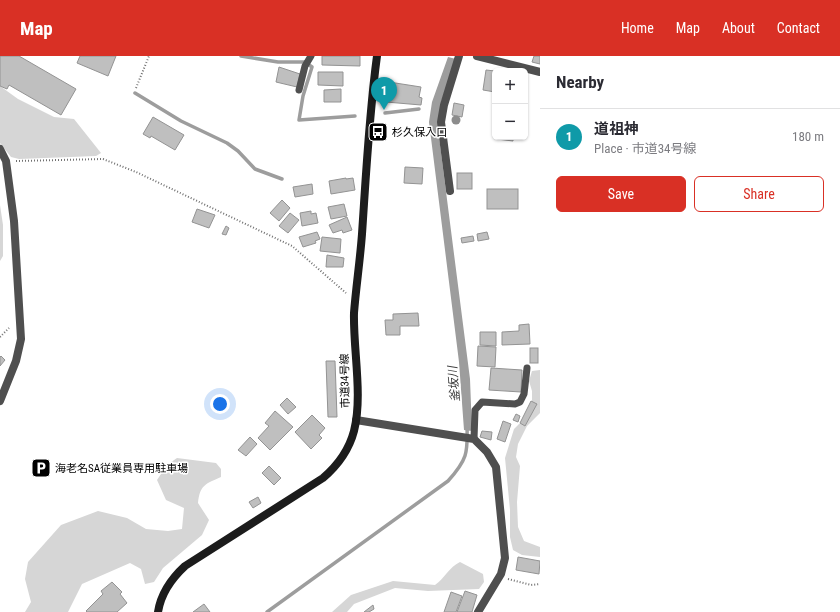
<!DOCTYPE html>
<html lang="en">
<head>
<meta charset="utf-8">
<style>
  body { margin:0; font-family:"Roboto Condensed","Noto Sans JP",sans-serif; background:#f2f2f3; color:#2b2b33 }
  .controls { position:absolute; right:12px; top:12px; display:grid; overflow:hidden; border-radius:6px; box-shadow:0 1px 3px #0004 }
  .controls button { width:36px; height:36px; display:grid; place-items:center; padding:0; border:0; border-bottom:1px solid #e1e1e2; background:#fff; color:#2b2b33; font:20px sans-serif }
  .you { position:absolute; left:220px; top:348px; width:14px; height:14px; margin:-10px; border:3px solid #fff; border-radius:50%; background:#1a73e8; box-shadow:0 0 0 6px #1a73e833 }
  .badge { display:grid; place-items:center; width:26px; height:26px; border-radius:50%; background:#d93025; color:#fff; font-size:13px; font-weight:700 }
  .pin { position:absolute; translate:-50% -33px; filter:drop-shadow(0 1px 2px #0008) }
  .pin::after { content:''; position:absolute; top:21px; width:14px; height:12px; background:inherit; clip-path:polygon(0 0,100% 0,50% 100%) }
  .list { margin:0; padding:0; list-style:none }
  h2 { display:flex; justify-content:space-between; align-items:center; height:52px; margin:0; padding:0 16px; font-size:17px }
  h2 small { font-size:13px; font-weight:400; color:#7c7c81 }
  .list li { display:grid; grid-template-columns:26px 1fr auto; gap:12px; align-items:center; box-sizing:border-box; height:56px; padding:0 16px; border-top:1px solid #e1e1e2 }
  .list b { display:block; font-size:15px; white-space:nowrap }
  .list p { margin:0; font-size:13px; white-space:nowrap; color:#7c7c81 }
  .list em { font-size:13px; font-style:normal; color:#7c7c81 }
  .actions { display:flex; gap:8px; padding:12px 16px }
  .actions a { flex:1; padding:9px 0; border:1px solid #d93025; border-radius:6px; text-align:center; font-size:14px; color:#d93025 }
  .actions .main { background:#d93025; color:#fff }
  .map { position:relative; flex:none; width:540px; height:556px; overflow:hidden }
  header { display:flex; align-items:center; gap:24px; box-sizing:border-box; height:56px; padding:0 20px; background:#d93025; color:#fff }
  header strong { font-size:19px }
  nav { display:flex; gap:22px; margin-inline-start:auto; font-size:14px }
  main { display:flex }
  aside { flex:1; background:#fff }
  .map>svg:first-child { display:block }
</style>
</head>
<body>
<header>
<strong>Map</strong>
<nav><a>Home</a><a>Map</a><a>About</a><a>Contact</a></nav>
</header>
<main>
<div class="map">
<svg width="540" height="556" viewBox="0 0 540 556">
  <rect width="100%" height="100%" fill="#fff"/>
  <!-- green -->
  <g fill="#d6d6d6">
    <polygon points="0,30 18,43 54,61 74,63 101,97 96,100 19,103 11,101 0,87"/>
    <polygon points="0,149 3,169 3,200 0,205"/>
    <polygon points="540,314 540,357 527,370 518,388 516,401 520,410 517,446 518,471 524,485 540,491 540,501 522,499 513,494 510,481 510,454 505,402 514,373 524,363 532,346 532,335 529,325 532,315"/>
    <path d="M177,402L216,407L221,413V421C205,428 200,429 198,447L209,464L202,479L163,512L154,526L145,528L141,513L130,507L82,528L68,556H25L31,546L25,523L28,506L61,469L98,455L127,462L146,473L168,475L182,473L184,452L166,444L157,424L167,409Z"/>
    <path d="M460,506L483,518L484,526L479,533L428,535L395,532L354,548L347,556H332L351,539L393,525L435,529C445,522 449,511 460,506Z"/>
  </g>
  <!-- water -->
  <polygon fill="#9d9d9d" points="448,1 456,3 441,46 438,73 470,323 472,375 464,374 459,306 429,66 432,46"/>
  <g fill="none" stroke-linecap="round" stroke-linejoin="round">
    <!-- stream -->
    <g stroke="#9d9d9d" stroke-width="3.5">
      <polyline points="241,0 278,6 305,6 312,11 303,40 299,64 355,60"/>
      <polyline points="135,37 181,65 227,87 238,95 255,113 282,123"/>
      <polyline points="385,57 419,53"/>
      <path d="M267,556L448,425C467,404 468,397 467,370"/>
    </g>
  </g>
  <!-- building -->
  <g fill="#bfbfbf" stroke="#939393">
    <polygon points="0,0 19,0 76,33 61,59 9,29 7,33 0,30"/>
    <polygon points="80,0 116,0 108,20 77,7"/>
    <polygon points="322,0 360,0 360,10 322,9"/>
    <polygon points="534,0 540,0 540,8 532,6"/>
    <polygon points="279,11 300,18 297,31 276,26"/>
    <polygon points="486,14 495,15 495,36 483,34"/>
    <polygon points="318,16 343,16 343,30 318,29"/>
    <polygon points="389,26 421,31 419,41 422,42 421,49 386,46"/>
    <polygon points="341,33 341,46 324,46 324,34"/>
    <polygon points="454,47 464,49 462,61 452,59"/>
    <polygon points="153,61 184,79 175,94 151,80 150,82 143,78"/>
    <polygon points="497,81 513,81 513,85 497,83"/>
    <polygon points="405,111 423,112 422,128 404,127"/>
    <rect x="457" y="117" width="15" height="16"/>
    <polygon points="346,122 346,123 353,122 355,134 331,138 329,125"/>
    <polygon points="312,128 313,138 295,141 293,131"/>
    <rect x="487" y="133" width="31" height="20"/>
    <polygon points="282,144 290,152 279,165 270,157"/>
    <polygon points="344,148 347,160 331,163 328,151"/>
    <polygon points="197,153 215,159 209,172 192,166"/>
    <polygon points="311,155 311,158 316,157 318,167 302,170 300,157"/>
    <polygon points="290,157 299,164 288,177 279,170"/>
    <polygon points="347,161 352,174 343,177 342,174 333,177 329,169"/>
    <polygon points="226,170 229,172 226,179 222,178"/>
    <polygon points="317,176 320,183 315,185 316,187 303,191 299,181"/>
    <polygon points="487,176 489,183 478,185 477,178"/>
    <polygon points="473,180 474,185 462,187 461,182"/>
    <polygon points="322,181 341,183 340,197 320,195"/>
    <polygon points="327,199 344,202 343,211 326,211"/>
    <polygon points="418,257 419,270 400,270 400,279 386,279 385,264 393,264 393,258"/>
    <polygon points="529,268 530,288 502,289 502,276 519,275 519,269"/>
    <polygon points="480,276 496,276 496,290 480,289"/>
    <polygon points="478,290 496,291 495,311 477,310"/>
    <rect x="530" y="292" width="8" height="15"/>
    <polygon points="1,300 5,304 0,310 0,301"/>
    <polygon points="326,305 335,305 337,361 328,361"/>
    <polygon points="491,312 522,314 521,336 489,334"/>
    <polygon points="287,342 296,351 288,358 280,349"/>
    <polygon points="531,345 537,348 525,370 520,367"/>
    <polygon points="275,355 293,371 270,394 258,382 269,370 265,367"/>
    <polygon points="516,358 520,360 518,366 513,364"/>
    <polygon points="312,359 325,372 319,379 322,382 311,393 295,376"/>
    <polygon points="503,365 511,368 505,386 497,383"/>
    <polygon points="482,375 492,376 491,384 480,381"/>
    <polygon points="250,381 257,388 246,400 238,394"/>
    <polygon points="269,410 281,422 274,429 262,417"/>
    <polygon points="258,441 261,447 253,452 249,446"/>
    <polygon points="518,501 540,505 539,518 516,514"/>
    <polygon points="112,526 122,536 120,538 127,547 117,556 87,556 86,555 103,538 101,535"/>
    <polygon points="465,535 477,539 472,556 457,556"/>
    <polygon points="451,536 462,540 456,556 444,556"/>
    <polygon points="204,548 210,556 193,556"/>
    <polygon points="373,549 374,553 369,556 364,556"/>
  </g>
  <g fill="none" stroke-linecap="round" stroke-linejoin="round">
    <!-- path -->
    <g stroke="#717171" stroke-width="2" stroke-dasharray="1 2" stroke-linecap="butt">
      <polyline points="136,32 149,0"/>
      <polyline points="16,105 103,103 136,116 292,190 346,237"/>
      <polyline points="0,281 9,272"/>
      <polyline points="508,523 531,529 540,528"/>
    </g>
    <!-- lane -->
    <g stroke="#4f4f4f" stroke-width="7">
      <polyline points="299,34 305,10 311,0"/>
      <polyline points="474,383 475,354 482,346 515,348 520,346 524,338 527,312"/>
    </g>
    <!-- street -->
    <g stroke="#4f4f4f" stroke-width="8">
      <polyline points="477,0 540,16"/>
      <polyline points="0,93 6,105 14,165 21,283 16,305 0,345"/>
      <polyline points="450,135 441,66 444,49 459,0"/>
      <polyline points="356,364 474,383 487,396 496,411 505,502 501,518 478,556"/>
    </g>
    <!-- secondary -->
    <path stroke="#1c1c1c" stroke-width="8" d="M158,556C161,537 172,522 185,510L323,422C337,410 349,394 354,375C363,340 353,293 354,257C356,231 360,205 362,178C366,119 369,59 377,0"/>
  </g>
  <!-- trees -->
  <circle fill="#8c8c8c" cx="456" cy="64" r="4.5"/>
  <!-- icons -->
  <defs>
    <symbol id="bus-square" viewBox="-11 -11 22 22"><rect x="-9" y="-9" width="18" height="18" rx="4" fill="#000" stroke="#fff"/><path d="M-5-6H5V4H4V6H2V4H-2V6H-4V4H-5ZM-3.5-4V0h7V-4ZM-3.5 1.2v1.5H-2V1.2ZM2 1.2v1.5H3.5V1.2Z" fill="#fff"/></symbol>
    <symbol id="parking-square" viewBox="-11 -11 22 22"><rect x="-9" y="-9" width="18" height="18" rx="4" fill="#000" stroke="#fff"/><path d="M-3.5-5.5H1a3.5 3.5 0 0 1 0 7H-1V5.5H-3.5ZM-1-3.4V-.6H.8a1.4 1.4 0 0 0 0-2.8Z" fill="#fff"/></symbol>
  </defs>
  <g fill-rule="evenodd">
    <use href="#bus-square" x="367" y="65" width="22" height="22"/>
    <use href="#parking-square" x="30" y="401" width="22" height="22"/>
  </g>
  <g text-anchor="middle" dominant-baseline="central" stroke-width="3" stroke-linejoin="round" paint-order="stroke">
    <!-- poi labels -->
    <g font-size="11" fill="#000" stroke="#fff" text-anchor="start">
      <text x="392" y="76">杉久保入口</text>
      <text x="55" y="412">海老名SA従業員専用駐車場</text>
    </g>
    <!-- street labels -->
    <g font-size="11" fill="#000" stroke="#fff">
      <text transform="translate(345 325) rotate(-91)">市道34号線</text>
    </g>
    <!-- water labels -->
    <g font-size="12" font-style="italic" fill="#3e3e3e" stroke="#fff">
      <text transform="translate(454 328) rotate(-95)">釜坂川</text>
    </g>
  </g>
</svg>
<div class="controls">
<button>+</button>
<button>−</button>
</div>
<div class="you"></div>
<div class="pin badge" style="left:384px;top:54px;background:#0f9aa8">1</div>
</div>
<aside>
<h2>Nearby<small></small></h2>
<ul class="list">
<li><span class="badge" style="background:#0f9aa8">1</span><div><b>道祖神</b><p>Place · 市道34号線</p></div><em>180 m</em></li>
</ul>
<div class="actions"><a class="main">Save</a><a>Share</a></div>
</aside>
</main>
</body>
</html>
